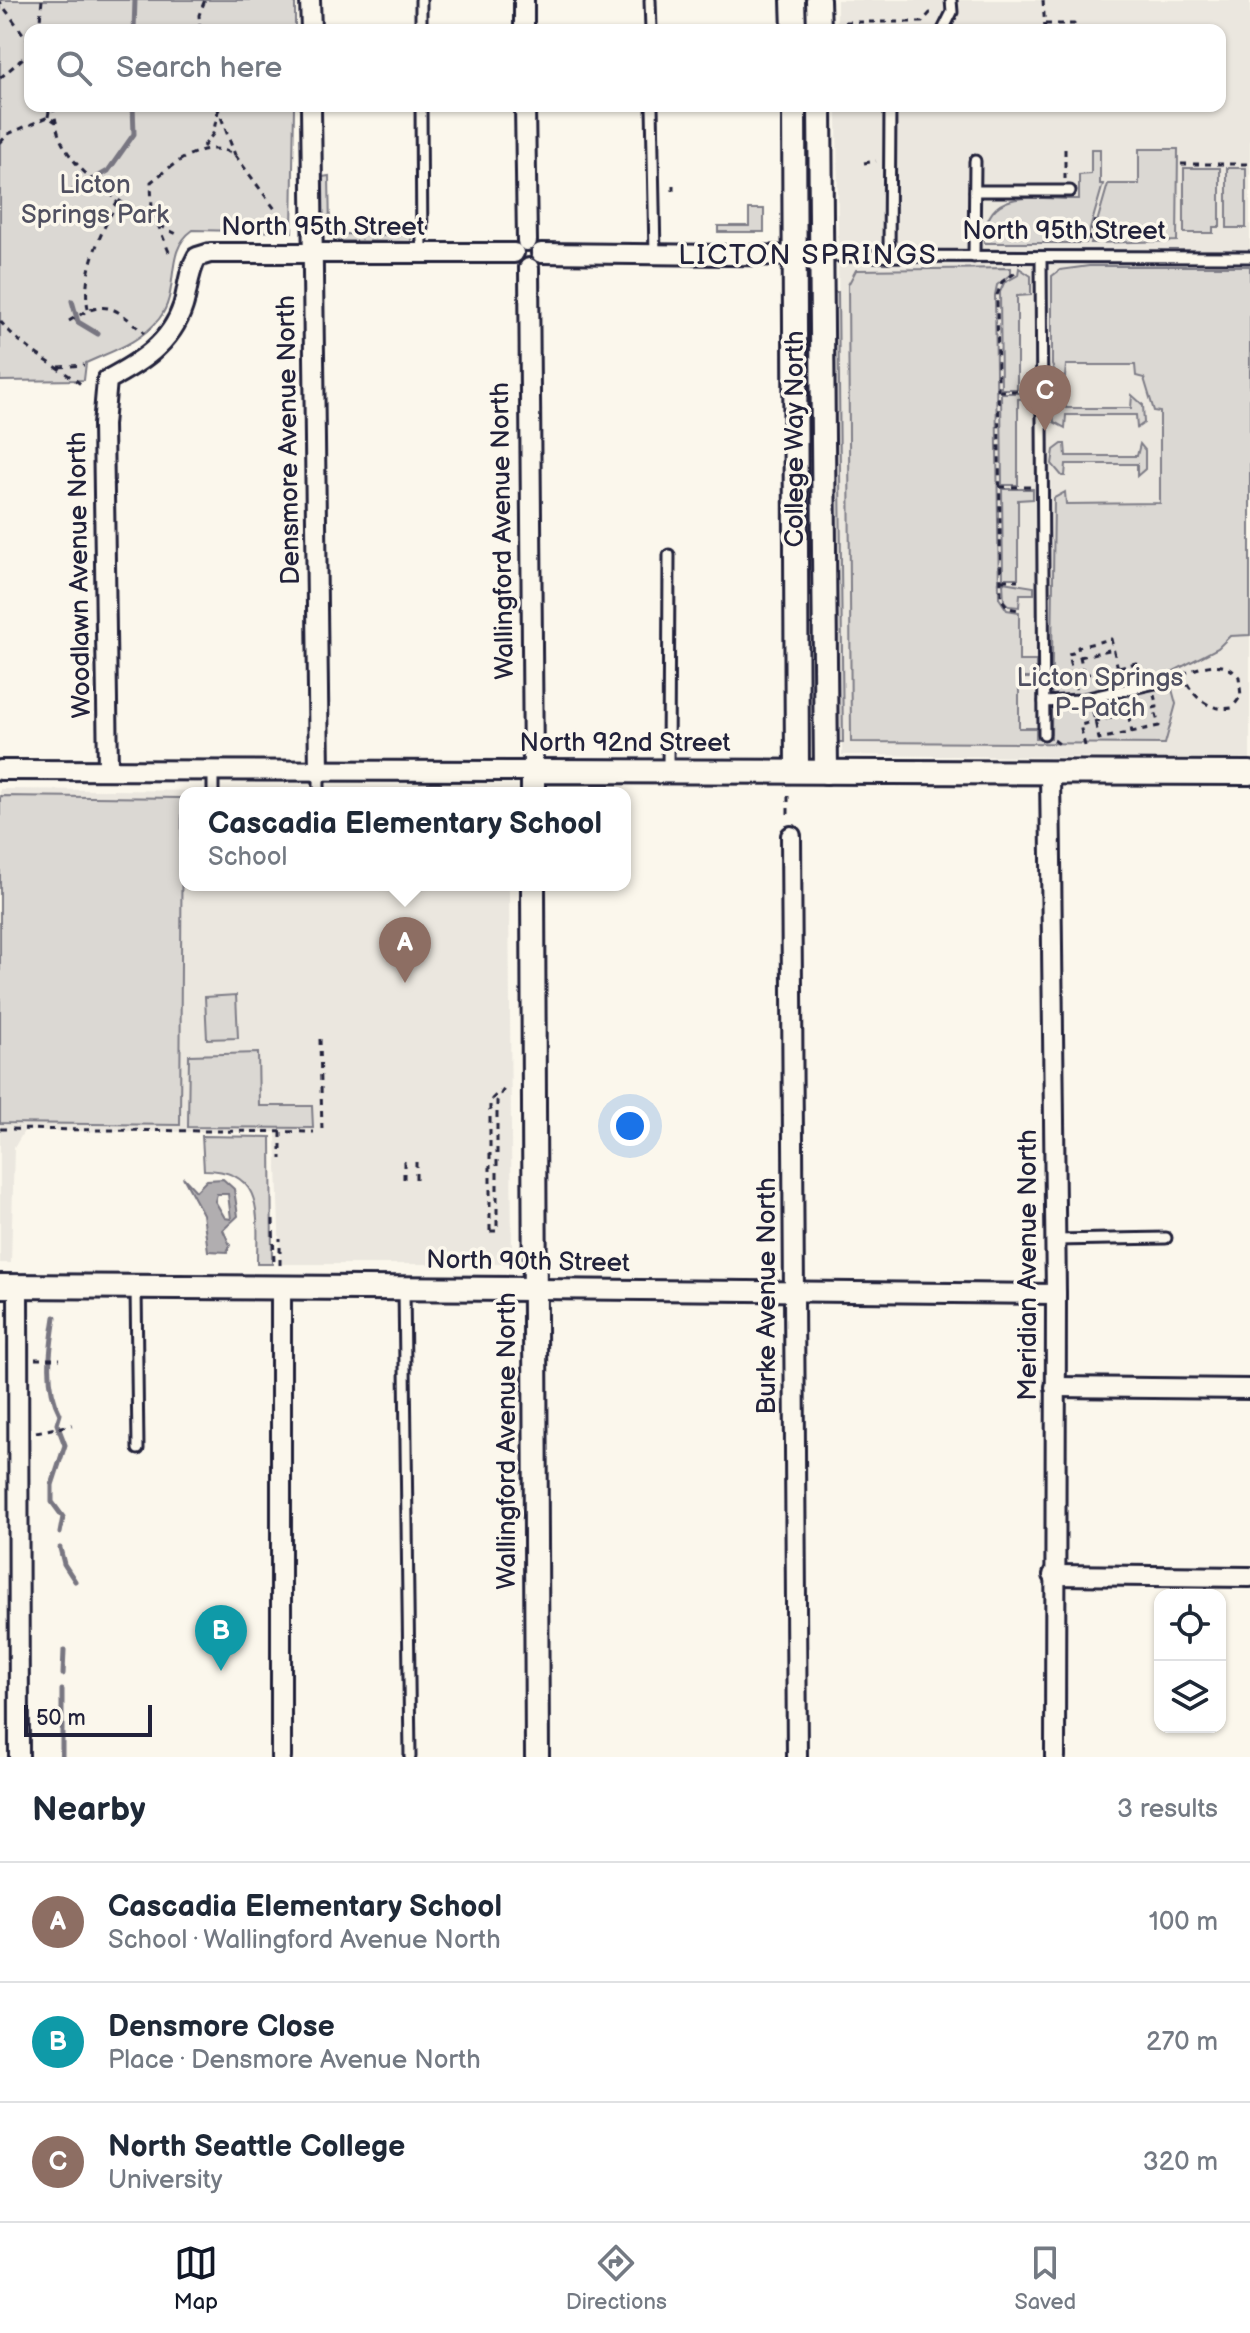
<!DOCTYPE html>
<html lang="en">
<head>
<meta charset="utf-8">
<style>
  body { margin:0; font-family:"Balsamiq Sans",sans-serif; background:#f2f2f3; color:#1f2937 }
  .controls { position:absolute; right:24px; bottom:24px; display:grid; overflow:hidden; border-radius:16px; box-shadow:0 2px 6px #0004 }
  .controls button { width:72px; height:72px; display:grid; place-items:center; padding:0; border:0; border-bottom:2px solid #e0e1e3; background:#fff; color:#1f2937; font:40px sans-serif }
  .scale { position:absolute; left:24px; bottom:20px; width:128px; box-sizing:border-box; padding-left:8px; border:4px solid #22223b; border-top:0; font-size:22px; line-height:28px; white-space:nowrap; color:#22223b; -webkit-text-stroke:6px #fbf7ec; paint-order:stroke }
  .you { position:absolute; left:630px; top:1126px; width:28px; height:28px; margin:-20px; border:6px solid #fff; border-radius:50%; background:#1a73e8; box-shadow:0 0 0 12px #1a73e833 }
  .badge { display:grid; place-items:center; width:52px; height:52px; border-radius:50%; background:#111827; color:#fff; font-size:26px; font-weight:700 }
  .pin { position:absolute; translate:-50% -66px; filter:drop-shadow(0 2px 4px #0008) }
  .pin::after { content:''; position:absolute; top:42px; width:28px; height:24px; background:inherit; clip-path:polygon(0 0,100% 0,50% 100%) }
  .popup { position:absolute; left:179px; top:787px; width:452px; height:104px; box-sizing:border-box; display:grid; place-content:center; border-radius:16px; background:#fff; filter:drop-shadow(0 2px 6px #0005); font-size:26px; white-space:nowrap; color:#747a83 }
  .popup b { font-size:30px; color:#1f2937 }
  .popup::after { content:''; position:absolute; left:50%; top:100%; margin-left:-16px; border:16px solid transparent; border-top-color:#fff }
  .list { margin:0; padding:0; list-style:none }
  h2 { display:flex; justify-content:space-between; align-items:center; height:104px; margin:0; padding:0 32px; font-size:34px }
  h2 small { font-size:26px; font-weight:400; color:#747a83 }
  .list li { display:grid; grid-template-columns:52px 1fr auto; gap:24px; align-items:center; box-sizing:border-box; height:120px; padding:0 32px; border-top:2px solid #e0e1e3 }
  .list b { display:block; font-size:30px; white-space:nowrap }
  .list p { margin:0; font-size:26px; white-space:nowrap; color:#747a83 }
  .list em { font-size:26px; font-style:normal; color:#747a83 }
  .icon { flex:none; width:44px; height:44px; fill:none; stroke:currentColor; stroke-width:2; stroke-linecap:round; stroke-linejoin:round }
  .map { position:relative; flex:none; width:1250px; height:1757px; overflow:hidden }
  .search { position:absolute; background:#fff; box-shadow:0 2px 6px #0004; left:24px; right:24px; top:24px; height:88px; display:flex; align-items:center; gap:20px; box-sizing:border-box; padding:0 28px; border-radius:16px; color:#747a83; font-size:30px }
  .sheet { height:464px; background:#fff }
  nav { display:flex; justify-content:space-around; align-items:center; box-sizing:border-box; height:112px; border-top:2px solid #e0e1e3; background:#fff; font-size:22px; color:#747a83 }
  nav a { display:grid; justify-items:center; gap:4px }
  nav .on { color:#111827 }
  .map>svg:first-child { display:block }
</style>
</head>
<body>
<div class="map">
<svg width="1250" height="1757" viewBox="0 0 1250 1757">
  <rect width="100%" height="100%" fill="#fbf7ec"/>
  <filter id="ink" filterUnits="userSpaceOnUse"><feTurbulence type="fractalNoise" baseFrequency=".0125" numOctaves="2"/><feDisplacementMap in="SourceGraphic" scale="16" xChannelSelector="R" yChannelSelector="G"/><feConvolveMatrix kernelMatrix="1 2 1 2 8 2 1 2 1" color-interpolation-filters="sRGB"/></filter>
  <g filter="url(#ink)">
    <!-- built -->
    <g fill="#ebe7df">
      <polygon points="837,0 1250,0 1250,759 842,755 837,106 1220,106 1220,30 837,30"/>
      <polygon points="0,789 425,793 185,793 185,885 509,885 512,1255 505,1264 280,1264 276,1132 24,1131 14,1148 11,1263 0,1263"/>
    </g>
    <!-- green -->
    <g fill="#dbd8d3" stroke="#7e7d87" stroke-width="2">
      <path d="M0,0H295V30H30V106H294L292,232L193,230C163,251 181,291 159,319C141,342 112,351 86,363L84,380L0,381Z"/>
      <path d="M1091,149H1100V184H1103L1086,243H984C984,184 1037,200 1079,199V175L1091,174Z"/>
      <polygon points="1139,149 1178,149 1177,241 1091,243 1108,184 1139,184"/>
      <polygon points="1184,168 1220,168 1220,227 1213,227 1213,233 1184,233"/>
      <rect x="1227" y="168" width="19" height="60"/>
      <polygon points="329,176 330,230 323,230 322,177"/>
      <polygon points="749,209 764,209 764,232 718,232 718,226 749,226"/>
      <polygon points="334,234 411,235 411,242 334,241"/>
      <polygon points="1089,266 1250,266 1250,635 1230,636 1218,648 1168,674 1176,704 1165,744 851,742 848,285 856,270 1011,268 1011,274 997,285 995,295 999,598 1007,610 1019,612 1019,661 1036,661 1036,678 1019,678 1019,728 1036,728 1036,738 1051,738 1054,498 1065,492 1066,504 1160,503 1160,412 1154,411 1144,378 1136,376 1135,365 1066,365 1065,377 1056,374 1052,365 1052,276 1060,270"/>
      <polygon points="1019,268 1031,276 1031,295 1017,296 1017,389 1001,389 1000,292 1004,283 1018,275"/>
      <polygon points="832,292 838,292 843,742 835,742"/>
      <polygon points="1001,393 1032,393 1032,398 1018,399 1018,485 1002,485"/>
      <polygon points="1065,395 1066,408 1131,408 1132,395 1143,405 1144,423 1137,428 1136,415 1066,415 1065,428 1054,422 1052,408 1056,399"/>
      <polygon points="1062,444 1065,444 1066,456 1137,456 1140,444 1145,450 1145,469 1137,476 1137,464 1066,464 1065,476 1062,476 1052,464 1054,450"/>
      <polygon points="1002,489 1033,489 1033,499 1018,500 1018,578 1003,578"/>
      <polygon points="1003,582 1034,587 1034,594 1020,594 1019,607 1009,606 1004,601"/>
      <polygon points="0,796 182,798 180,1125 0,1123"/>
      <polygon points="236,995 238,1038 207,1039 205,997"/>
      <polygon points="258,1053 259,1106 312,1106 313,1128 188,1127 189,1055"/>
      <path d="M202,1136L271,1137L272,1264H257C257,1217 266,1170 204,1170Z"/>
    </g>
    <!-- water -->
    <path fill="#b1aeb0" stroke="#787681" stroke-width="2" fill-rule="evenodd" d="M183,1177L196,1191L207,1180L223,1179L234,1189L238,1216L223,1230L230,1245L227,1252L208,1251L203,1214ZM217,1194H228L231,1219L225,1218L215,1201Z"/>
    <g fill="none" stroke-linecap="round" stroke-linejoin="round">
      <!-- stream -->
      <g stroke="#787681" stroke-width="5">
        <polyline points="134,30 135,0"/>
        <polyline points="69,193 108,171 134,134 133,106"/>
        <polyline points="72,301 78,322 98,334"/>
        <path d="M55,1317C50,1349 44,1384 60,1414L57,1424L65,1445L52,1485V1502L63,1517L60,1533"/>
        <polyline points="60,1548 64,1564 75,1581"/>
        <polyline points="63,1674 64,1650"/>
        <polyline points="62,1690 62,1757"/>
      </g>
      <defs>
        <g id="service">
          <polyline points="421,0 421,30"/>
          <polyline points="650,0 651,30"/>
          <polyline points="943,30 952,12 951,0"/>
          <polyline points="421,106 422,253"/>
          <polyline points="652,106 655,255"/>
          <polyline points="975,191 1070,191"/>
          <polyline points="822,256 1250,257"/>
          <polyline points="889,256 890,106"/>
          <polyline points="974,257 975,161"/>
          <polyline points="1041,258 1044,734"/>
          <polyline points="1044,702 1079,700 1160,682"/>
          <polyline points="213,771 213,793"/>
          <polyline points="668,771 669,555"/>
          <polyline points="319,773 319,793"/>
          <polyline points="1055,1240 1166,1238"/>
          <polyline points="136,1287 138,1449"/>
          <polyline points="404,1288 410,1757"/>
        </g>
        <g id="minor">
          <polyline points="310,0 311,30"/>
          <polyline points="524,0 524,30"/>
          <polyline points="311,106 319,773"/>
          <polyline points="525,106 527,241"/>
          <polyline points="541,253 822,256"/>
          <polyline points="0,770 533,771 529,268"/>
          <path d="M108,770L103,425L107,380C139,363 171,344 183,306C188,290 188,272 197,257L210,253H514"/>
          <polyline points="1050,772 1056,1294 1055,1757"/>
          <polyline points="791,836 797,1757"/>
          <polyline points="18,1286 19,1757"/>
          <polyline points="281,1288 281,1757"/>
          <polyline points="535,1289 1056,1294"/>
          <polyline points="1055,1387 1250,1389"/>
          <polyline points="1053,1575 1250,1577"/>
        </g>
        <g id="tertiary">
          <polyline points="793,0 794,30"/>
          <polyline points="818,0 819,30"/>
          <polyline points="794,106 797,771"/>
          <polyline points="820,106 826,772"/>
          <polyline points="533,793 533,771 1250,773"/>
          <polyline points="533,885 537,1757"/>
          <polyline points="0,1286 535,1289"/>
        </g>
      </defs>
      <!-- service casing -->
      <use href="#service" stroke="#22223b" stroke-width="15"/>
      <!-- minor casing -->
      <use href="#minor" stroke="#22223b" stroke-width="24"/>
      <!-- tertiary casing -->
      <use href="#tertiary" stroke="#22223b" stroke-width="28"/>
      <!-- path -->
      <g stroke="#22223b" stroke-width="3" stroke-dasharray="6 6" stroke-linecap="butt">
        <polyline points="1043,0 1045,30"/>
        <polyline points="845,22 922,22 930,13 936,13"/>
        <polyline points="1045,24 1074,24 1074,30"/>
        <polyline points="39,30 42,0"/>
        <polyline points="200,30 199,15 205,0"/>
        <polyline points="0,78 29,53 29,42 0,2"/>
        <polyline points="53,106 56,122"/>
        <polyline points="217,106 235,155"/>
        <polyline points="48,117 50,106"/>
        <path d="M0,143L8,134L48,117L56,122C60,170 140,217 181,236"/>
        <polyline points="203,147 213,134 218,111"/>
        <polyline points="1065,149 1065,179"/>
        <polyline points="864,163 876,161"/>
        <polyline points="1181,164 1250,164"/>
        <polyline points="673,185 673,195"/>
        <polyline points="1094,224 1095,220"/>
        <polyline points="1092,231 1093,228"/>
        <polyline points="1089,240 1090,236"/>
        <path d="M169,252L152,210L151,182C175,163 204,137 235,155L292,232"/>
        <polyline points="1015,273 1002,282 997,295 1001,598 1008,608 1019,610"/>
        <path d="M88,309C81,271 101,233 118,200"/>
        <path d="M0,321C24,350 53,363 82,385"/>
        <path d="M69,321C106,298 114,306 144,333"/>
        <polyline points="59,367 84,365"/>
        <polyline points="999,391 1031,391"/>
        <polyline points="1000,487 1031,487"/>
        <polyline points="1002,580 1018,580"/>
        <polyline points="1080,657 1113,649"/>
        <polyline points="1084,675 1136,663 1139,674"/>
        <path d="M1171,678C1194,671 1220,654 1239,677L1241,696L1232,708C1209,712 1190,695 1183,674"/>
        <polyline points="1086,685 1078,647 1111,639 1120,677"/>
        <polyline points="1076,689 1068,654 1077,652"/>
        <polyline points="1126,704 1132,732"/>
        <polyline points="1093,712 1099,739 1159,726 1154,707"/>
        <polyline points="1054,740 1062,746"/>
        <polyline points="1085,746 1080,725 1157,707 1154,695"/>
        <polyline points="397,793 397,790"/>
        <polyline points="788,796 788,820"/>
        <polyline points="320,1039 322,1132"/>
        <polyline points="0,1129 314,1132"/>
        <polyline points="281,1132 281,1159"/>
        <polyline points="404,1179 404,1161"/>
        <polyline points="416,1179 416,1162"/>
        <polyline points="273,1219 274,1265"/>
        <polyline points="490,1231 497,1231 497,1101 505,1087"/>
        <polyline points="490,1231 490,1101 500,1091"/>
        <polyline points="280,1265 280,1239"/>
        <polyline points="35,1359 60,1359"/>
        <polyline points="36,1432 72,1425"/>
      </g>
      <!-- service -->
      <use href="#service" stroke="#fbf7ec" stroke-width="9"/>
      <!-- minor -->
      <use href="#minor" stroke="#fbf7ec" stroke-width="18"/>
      <!-- tertiary -->
      <use href="#tertiary" stroke="#fbf7ec" stroke-width="22"/>
    </g>
  </g>
  <g text-anchor="middle" dominant-baseline="central" stroke-width="7" stroke-linejoin="round" paint-order="stroke">
    <!-- park labels -->
    <g font-size="26" fill="#505061" stroke="#fbf7ec">
      <text x="95" y="185">Licton<tspan x="95" dy="30">Springs Park</tspan></text>
      <text x="1100" y="678">Licton Springs<tspan x="1100" dy="30">P-Patch</tspan></text>
    </g>
    <!-- street labels -->
    <g font-size="26" fill="#22223b" stroke="#fbf7ec">
      <text x="323" y="227">North 95th Street</text>
      <text x="1064" y="231">North 95th Street</text>
      <text transform="translate(795 439) rotate(-90)">College Way North</text>
      <text transform="translate(289 440) rotate(-91)">Densmore Avenue North</text>
      <text transform="translate(503 531) rotate(-91)">Wallingford Avenue North</text>
      <text transform="translate(80 575) rotate(-91)">Woodlawn Avenue North</text>
      <text x="625" y="743">North 92nd Street</text>
      <text transform="translate(528 1262) rotate(1)">North 90th Street</text>
      <text transform="translate(1028 1265) rotate(-90)">Meridian Avenue North</text>
      <text transform="translate(767 1296) rotate(-90)">Burke Avenue North</text>
      <text transform="translate(507 1441) rotate(-90)">Wallingford Avenue North</text>
    </g>
    <!-- neighbourhood labels -->
    <g font-size="28" letter-spacing="2" fill="#22223b" stroke="#fbf7ec">
      <text x="808" y="255">LICTON SPRINGS</text>
    </g>
  </g>
</svg>
<div class="controls">
<button><svg class="icon" aria-label="locate" viewBox="0 0 24 24"><circle cx="12" cy="12" r="6"/><path d="M12 2v4M12 18v4M2 12h4M18 12h4"/></svg></button>
<button><svg class="icon" aria-label="layers" viewBox="0 0 24 24"><path d="M12 4l9 5-9 5-9-5zM3 14l9 5 9-5"/></svg></button>
</div>
<div class="scale">50 m</div>
<div class="you"></div>
<div class="pin badge" style="left:405px;top:983px;background:#8d6e63">A</div>
<div class="popup"><b>Cascadia Elementary School</b>School</div>
<div class="pin badge" style="left:221px;top:1671px;background:#0f9aa8">B</div>
<div class="pin badge" style="left:1045px;top:431px;background:#8d6e63">C</div>
<div class="search"><svg class="icon" aria-label="search" viewBox="0 0 24 24"><circle cx="10" cy="10" r="6"/><path d="M15 15l6 6"/></svg>Search here</div>
</div>
<section class="sheet">
<h2>Nearby<small>3 results</small></h2>
<ul class="list">
<li><span class="badge" style="background:#8d6e63">A</span><div><b>Cascadia Elementary School</b><p>School · Wallingford Avenue North</p></div><em>100 m</em></li>
<li><span class="badge" style="background:#0f9aa8">B</span><div><b>Densmore Close</b><p>Place · Densmore Avenue North</p></div><em>270 m</em></li>
<li><span class="badge" style="background:#8d6e63">C</span><div><b>North Seattle College</b><p>University</p></div><em>320 m</em></li>
</ul>
</section>
<nav>
<a class="on"><svg class="icon" aria-label="map" viewBox="0 0 24 24"><path d="M3 6l6-2 6 2 6-2v14l-6 2-6-2-6 2zM9 4v14M15 6v14"/></svg>Map</a>
<a><svg class="icon" aria-label="directions" viewBox="0 0 24 24"><path d="M12 3l9 9-9 9-9-9zM9 14v-3h6M13 9l2 2-2 2"/></svg>Directions</a>
<a><svg class="icon" aria-label="saved" viewBox="0 0 24 24"><path d="M7 4h10v16l-5-4-5 4z"/></svg>Saved</a>
</nav>
</body>
</html>
